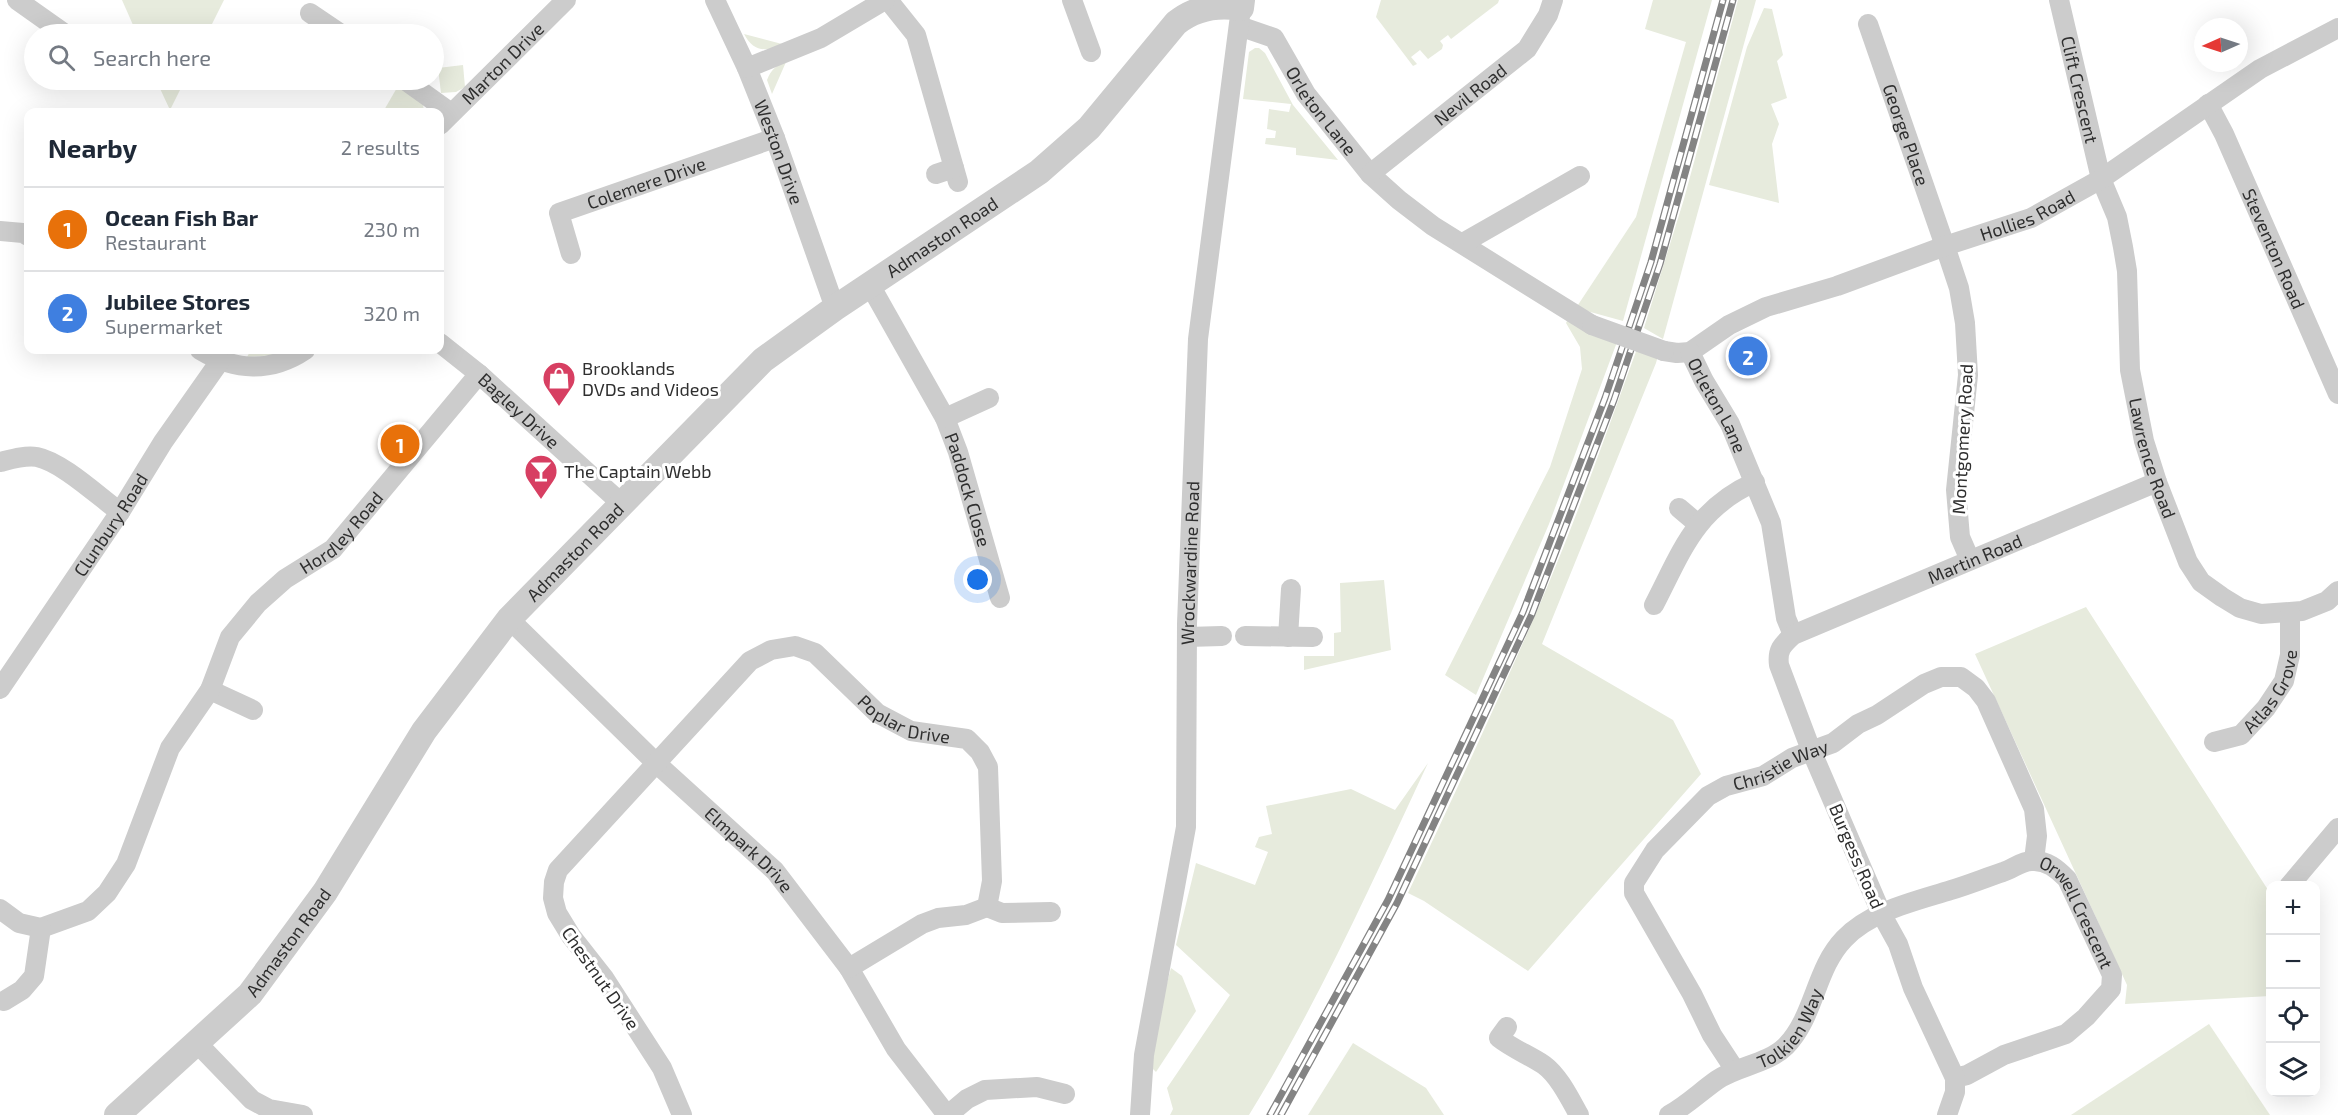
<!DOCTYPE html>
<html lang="en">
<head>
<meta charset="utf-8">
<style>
  body { margin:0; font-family:"Exo 2",sans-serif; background:#f2f2f3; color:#1f2937 }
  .controls { position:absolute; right:18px; bottom:18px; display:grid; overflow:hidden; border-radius:12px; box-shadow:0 6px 24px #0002 }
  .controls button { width:54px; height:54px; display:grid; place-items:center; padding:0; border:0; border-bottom:2px solid #e0e1e3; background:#fff; color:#1f2937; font:30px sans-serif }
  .compass { position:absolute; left:2194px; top:18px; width:54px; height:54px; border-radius:50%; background:#fff; box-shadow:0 6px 24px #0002; rotate:267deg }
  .you { position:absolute; left:978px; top:580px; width:21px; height:21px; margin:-15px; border:4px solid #fff; border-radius:50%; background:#1a73e8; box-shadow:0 0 0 9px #1a73e833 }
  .badge { display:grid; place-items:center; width:39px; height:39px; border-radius:50%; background:#d73f62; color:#fff; font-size:20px; font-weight:700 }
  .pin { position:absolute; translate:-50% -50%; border:3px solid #fff; box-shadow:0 2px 6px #0006 }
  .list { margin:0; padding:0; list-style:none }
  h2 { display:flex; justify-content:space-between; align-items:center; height:78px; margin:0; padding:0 24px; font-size:26px }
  h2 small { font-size:20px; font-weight:400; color:#747a83 }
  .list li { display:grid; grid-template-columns:39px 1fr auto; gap:18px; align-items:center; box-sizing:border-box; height:84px; padding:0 24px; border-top:2px solid #e0e1e3 }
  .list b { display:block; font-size:22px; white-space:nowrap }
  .list p { margin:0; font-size:20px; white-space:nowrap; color:#747a83 }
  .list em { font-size:20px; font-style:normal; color:#747a83 }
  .icon { flex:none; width:33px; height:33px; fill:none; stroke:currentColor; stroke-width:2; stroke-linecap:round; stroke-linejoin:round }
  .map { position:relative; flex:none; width:2338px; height:1115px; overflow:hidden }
  .search { position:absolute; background:#fff; box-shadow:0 6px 24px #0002; left:24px; top:24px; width:420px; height:66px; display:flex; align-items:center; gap:15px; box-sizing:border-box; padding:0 21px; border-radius:33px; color:#747a83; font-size:22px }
  .panel { position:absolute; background:#fff; box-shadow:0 6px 24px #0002; left:24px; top:108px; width:420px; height:246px; border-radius:12px }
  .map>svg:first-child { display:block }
</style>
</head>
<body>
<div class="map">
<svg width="2338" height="1115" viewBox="0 0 2338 1115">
  <rect width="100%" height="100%" fill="#fff"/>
  <!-- green -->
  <g fill="#e7ebdd">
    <polygon points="122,0 224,0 207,34 137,34"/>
    <polygon points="1381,0 1499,0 1498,3 1451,39 1448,35 1440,41 1443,45 1442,49 1428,59 1420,50 1411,57 1417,64 1413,66 1376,17"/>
    <polygon points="1653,0 1712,0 1623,321 1576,308 1636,217 1686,42 1645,29"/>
    <polygon points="1738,0 1756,0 1663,339 1644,328 1684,199"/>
    <polygon points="1764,8 1772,9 1783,55 1777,61 1787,98 1771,104 1779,124 1772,144 1779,203 1709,185 1747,47"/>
    <path d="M744,34L782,44C765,53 753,51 744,34Z"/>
    <polygon points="1255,48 1259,48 1265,53 1293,105 1338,160 1296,155 1296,148 1265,144 1266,138 1275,138 1276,131 1267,129 1269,109 1289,112 1291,104 1243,99 1249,52"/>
    <path d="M786,62L772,94L767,80C771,70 775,66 786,62Z"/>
    <polygon points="463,65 465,87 456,92 441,93 438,68"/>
    <polygon points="156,80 185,80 170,110"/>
    <polygon points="398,86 423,104 424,112 383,112"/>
    <polygon points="1568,319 1617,342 1549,524 1476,695 1445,675 1550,467 1582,369 1580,347 1566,323"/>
    <path d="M1638,346L1659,352L1656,363L1542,644L1673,720L1701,774L1528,971L1424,901L1408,893C1456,791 1504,689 1548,585C1581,506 1609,426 1638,346Z"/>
    <polygon points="251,350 290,350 277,355 247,357"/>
    <polygon points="1384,580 1391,650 1304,670 1304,656 1334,656 1334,633 1341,632 1340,583"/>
    <polygon points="2086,607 2270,893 2270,996 2125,1004 2127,985 1975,654"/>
    <path d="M1428,763C1372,883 1318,1003 1249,1115H1170L1173,1109L1167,1088L1230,995L1176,945L1196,863L1255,885L1268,852L1255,847L1259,837L1272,834L1266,806L1351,789L1395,810Z"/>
    <polygon points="1171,968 1182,976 1196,1011 1156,1072 1150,1066 1159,1013"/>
    <polygon points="2209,1024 2270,1115 2071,1115"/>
    <polygon points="1353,1043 1426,1088 1444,1115 1308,1115"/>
  </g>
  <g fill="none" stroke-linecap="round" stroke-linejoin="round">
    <!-- minor -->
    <g stroke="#ccc" stroke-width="20">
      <polyline points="17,0 65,34"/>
      <path id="s1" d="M715,0L747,68L775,138L835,308"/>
      <polyline points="888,0 916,35 958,182"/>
      <polyline points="1072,0 1091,52"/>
      <path id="s2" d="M2059,0L2101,179L2117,217L2123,247L2127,271L2130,370L2144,441L2157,482L2188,562L2201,582L2222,597L2240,608L2261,614L2302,611L2327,601L2338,591"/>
      <polyline points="310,13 341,34"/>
      <path id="s3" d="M1868,24L1945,246L1959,288L1965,323L1968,375L1956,490L1960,537L1970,560"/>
      <path id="s4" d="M1239,26L1274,38L1306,94L1370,174L1399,200L1433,226L1592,325"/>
      <polyline points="747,68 821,38 885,0"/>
      <polyline points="405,80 451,113"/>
      <path id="s5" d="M2208,104L2224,134L2338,394"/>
      <path id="s6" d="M440,125L566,0"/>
      <polyline points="936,174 954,168"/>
      <path id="s7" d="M1370,174L1527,49L1548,15L1553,0"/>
      <polyline points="0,231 23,233 28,236"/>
      <polyline points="1463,243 1580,176"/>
      <path id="s8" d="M571,254L559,213L775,138"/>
      <path id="s9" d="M870,285L945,418L958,452L1000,598"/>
      <path id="s10" d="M440,343L479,374L622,504"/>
      <path d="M200,350C235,371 271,373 305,350"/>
      <path id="s11" d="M1664,351L1677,353L1690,352L1729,325L1766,307L1837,286L1945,246L2031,218L2101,179L2260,69L2338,28"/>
      <path id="s12" d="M1690,352L1704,381L1730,424L1771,523L1786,618L1793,635"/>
      <polyline points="945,418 989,398"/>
      <path d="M0,462C12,459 25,455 37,457C62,462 98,496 120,512"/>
      <polyline points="1679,508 1698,524"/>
      <path d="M1654,605C1682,551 1695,509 1755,482"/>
      <path id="s13" d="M509,619L656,763L775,871L849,968L896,1049L947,1115"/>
      <polyline points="1245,636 1313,637"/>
      <polyline points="1187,637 1222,636"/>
      <polyline points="1288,637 1291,589"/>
      <path id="s14" d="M0,689L120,512L163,442L220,361"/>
      <polyline points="210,690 253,710"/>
      <path id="s15" d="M2214,742L2241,735L2266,708L2284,681L2290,655V613"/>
      <polyline points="2289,886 2338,828"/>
      <polyline points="987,907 1002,913 1051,912"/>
      <path id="s16" d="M0,909L19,923L41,928L88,911L107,893L126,864L170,748L210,690L230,637L258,603L285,579L333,549L479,374"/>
      <polyline points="4,1001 22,990 34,976 41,928"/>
      <path d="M1507,1027L1499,1038C1513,1049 1529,1055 1544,1065C1559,1076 1570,1099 1579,1115"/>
      <polyline points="196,1042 252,1100 269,1109 303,1115"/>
      <path id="s17" d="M1735,1070L1712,1035L1692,994L1634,893V883L1655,850L1708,796L1726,786L1763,776L1792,758L1833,743L1858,724L1877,715L1924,684L1941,677H1961L1976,688L1986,701L2034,809L2037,836L2034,860"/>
      <path id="s18" d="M682,1115L662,1068L604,978L571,936L557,913L553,898L554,882L558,870L750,661L771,650L795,646L815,653L877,713L911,731L967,739L980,752L988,767L992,881L987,907L966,915L938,918L922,924L849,968"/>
      <polyline points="948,1115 967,1099 985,1090 1037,1087 1065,1094"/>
      <path id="s19" d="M1140,1115L1144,1055L1186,827L1187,624L1198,339L1241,8"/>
      <path id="s20" d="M1669,1115C1687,1105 1700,1092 1717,1080C1737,1066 1768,1064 1786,1046C1815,1016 1815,969 1844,939C1870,911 1916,901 1951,890C1968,885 1985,878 2003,872C2013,869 2021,861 2032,861C2047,860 2057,869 2067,879L2112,975L2111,989L2086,1017L2066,1034L2004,1055L1967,1075L1955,1078"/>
      <path id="s21" d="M1947,1115L1955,1092V1078L1913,988L1898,944L1882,915L1811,750L1779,665C1777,650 1782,645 1793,635L2157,482"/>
    </g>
    <!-- tertiary -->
    <path stroke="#ccc" stroke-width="26" id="s22" d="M117,1115L250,994L325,892L424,731L509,619L763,360L835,308L1039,172L1089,128L1176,23C1195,8 1218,4 1241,8L1242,0"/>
    <defs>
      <g id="rail">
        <polyline points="1270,1115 1388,900 1523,612 1605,398 1651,262 1723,0"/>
        <polyline points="1281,1115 1397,903 1532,614 1614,400 1660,264 1733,0"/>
      </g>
    </defs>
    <!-- rail casing -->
    <use href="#rail" stroke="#848484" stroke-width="7"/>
    <!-- rail -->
    <use href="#rail" stroke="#fff" stroke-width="4.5" stroke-dasharray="14" stroke-linecap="butt"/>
    <!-- minor-bridge -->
    <polyline stroke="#ccc" stroke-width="20" points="1592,325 1664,351"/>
  </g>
  <!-- icons -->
  <defs>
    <symbol id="shop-pin" viewBox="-11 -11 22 30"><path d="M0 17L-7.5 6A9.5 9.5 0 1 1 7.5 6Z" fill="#d73f62" stroke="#fff"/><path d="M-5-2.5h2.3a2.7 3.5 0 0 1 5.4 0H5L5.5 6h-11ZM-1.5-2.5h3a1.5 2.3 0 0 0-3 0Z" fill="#fff"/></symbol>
    <symbol id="bar-pin" viewBox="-11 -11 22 30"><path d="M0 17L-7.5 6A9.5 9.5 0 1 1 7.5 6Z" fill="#d73f62" stroke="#fff"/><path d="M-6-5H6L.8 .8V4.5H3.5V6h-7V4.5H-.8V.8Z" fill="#fff"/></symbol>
  </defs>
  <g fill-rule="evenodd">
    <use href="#shop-pin" x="540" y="359" width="38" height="52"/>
    <use href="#bar-pin" x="522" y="452" width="38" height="52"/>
  </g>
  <g text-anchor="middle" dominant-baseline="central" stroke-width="6" stroke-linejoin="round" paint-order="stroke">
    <!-- street labels -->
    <g font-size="18" fill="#2f2f2f" stroke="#fff">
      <text stroke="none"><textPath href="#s6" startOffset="88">Marton Drive</textPath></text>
      <text stroke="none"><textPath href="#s2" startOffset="92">Clift Crescent</textPath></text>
      <text stroke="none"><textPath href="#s7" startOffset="128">Nevil Road</textPath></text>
      <text stroke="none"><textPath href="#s4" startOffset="124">Orleton Lane</textPath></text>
      <text stroke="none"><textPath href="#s3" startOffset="117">George Place</textPath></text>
      <text stroke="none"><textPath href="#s1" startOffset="165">Weston Drive</textPath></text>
      <text stroke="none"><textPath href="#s8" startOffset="135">Colemere Drive</textPath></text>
      <text stroke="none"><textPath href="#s11" startOffset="392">Hollies Road</textPath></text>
      <text stroke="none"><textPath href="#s22" startOffset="1216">Admaston Road</textPath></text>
      <text stroke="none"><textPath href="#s5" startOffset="159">Steventon Road</textPath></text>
      <text stroke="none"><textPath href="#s12" startOffset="60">Orleton Lane</textPath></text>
      <text stroke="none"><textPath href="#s10" startOffset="104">Bagley Drive</textPath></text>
      <text transform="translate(1962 439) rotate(-87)">Montgomery Road</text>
      <text stroke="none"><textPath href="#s2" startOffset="470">Lawrence Road</textPath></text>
      <text stroke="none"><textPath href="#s9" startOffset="228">Paddock Close</textPath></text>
      <text stroke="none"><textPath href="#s14" startOffset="198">Clunbury Road</textPath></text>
      <text stroke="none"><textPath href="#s16" startOffset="562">Hordley Road</textPath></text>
      <text stroke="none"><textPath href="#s22" startOffset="730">Admaston Road</textPath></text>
      <text stroke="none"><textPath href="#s21" startOffset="720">Martin Road</textPath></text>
      <text stroke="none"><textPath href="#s19" startOffset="556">Wrockwardine Road</textPath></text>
      <text stroke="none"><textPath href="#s15" startOffset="82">Atlas Grove</textPath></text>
      <text stroke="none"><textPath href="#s18" startOffset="750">Poplar Drive</textPath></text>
      <text stroke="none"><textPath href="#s17" startOffset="408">Christie Way</textPath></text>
      <text stroke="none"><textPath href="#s13" startOffset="333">Elmpark Drive</textPath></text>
      <text transform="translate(1857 856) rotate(67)">Burgess Road</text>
      <text stroke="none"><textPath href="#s20" startOffset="538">Orwell Crescent</textPath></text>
      <text stroke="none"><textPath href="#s22" startOffset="244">Admaston Road</textPath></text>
      <text transform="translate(601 978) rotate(55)">Chestnut Drive</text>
      <text stroke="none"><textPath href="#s20" startOffset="153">Tolkien Way</textPath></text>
    </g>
    <!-- poi labels -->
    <g font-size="18" fill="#2f2f2f" stroke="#fff" text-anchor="start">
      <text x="582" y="368">Brooklands<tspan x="582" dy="21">DVDs and Videos</tspan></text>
      <text x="564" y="471">The Captain Webb</text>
    </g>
  </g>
</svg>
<div class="controls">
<button>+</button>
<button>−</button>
<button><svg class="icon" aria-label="locate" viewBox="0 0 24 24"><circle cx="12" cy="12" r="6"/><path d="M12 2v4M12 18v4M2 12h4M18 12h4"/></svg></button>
<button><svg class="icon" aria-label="layers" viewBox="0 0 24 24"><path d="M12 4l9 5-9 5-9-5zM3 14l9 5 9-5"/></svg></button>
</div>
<svg class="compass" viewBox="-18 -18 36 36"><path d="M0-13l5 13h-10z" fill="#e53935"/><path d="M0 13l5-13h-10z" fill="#747a83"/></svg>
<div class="you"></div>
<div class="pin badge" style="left:400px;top:444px;background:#e8710a">1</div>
<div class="pin badge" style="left:1748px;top:356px;background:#3f7fe0">2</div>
<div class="search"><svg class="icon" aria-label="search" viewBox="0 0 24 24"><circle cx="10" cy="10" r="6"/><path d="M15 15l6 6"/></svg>Search here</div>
<section class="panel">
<h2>Nearby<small>2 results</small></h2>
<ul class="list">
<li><span class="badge" style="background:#e8710a">1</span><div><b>Ocean Fish Bar</b><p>Restaurant</p></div><em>230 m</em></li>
<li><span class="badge" style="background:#3f7fe0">2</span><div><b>Jubilee Stores</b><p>Supermarket</p></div><em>320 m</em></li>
</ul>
</section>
</div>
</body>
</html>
